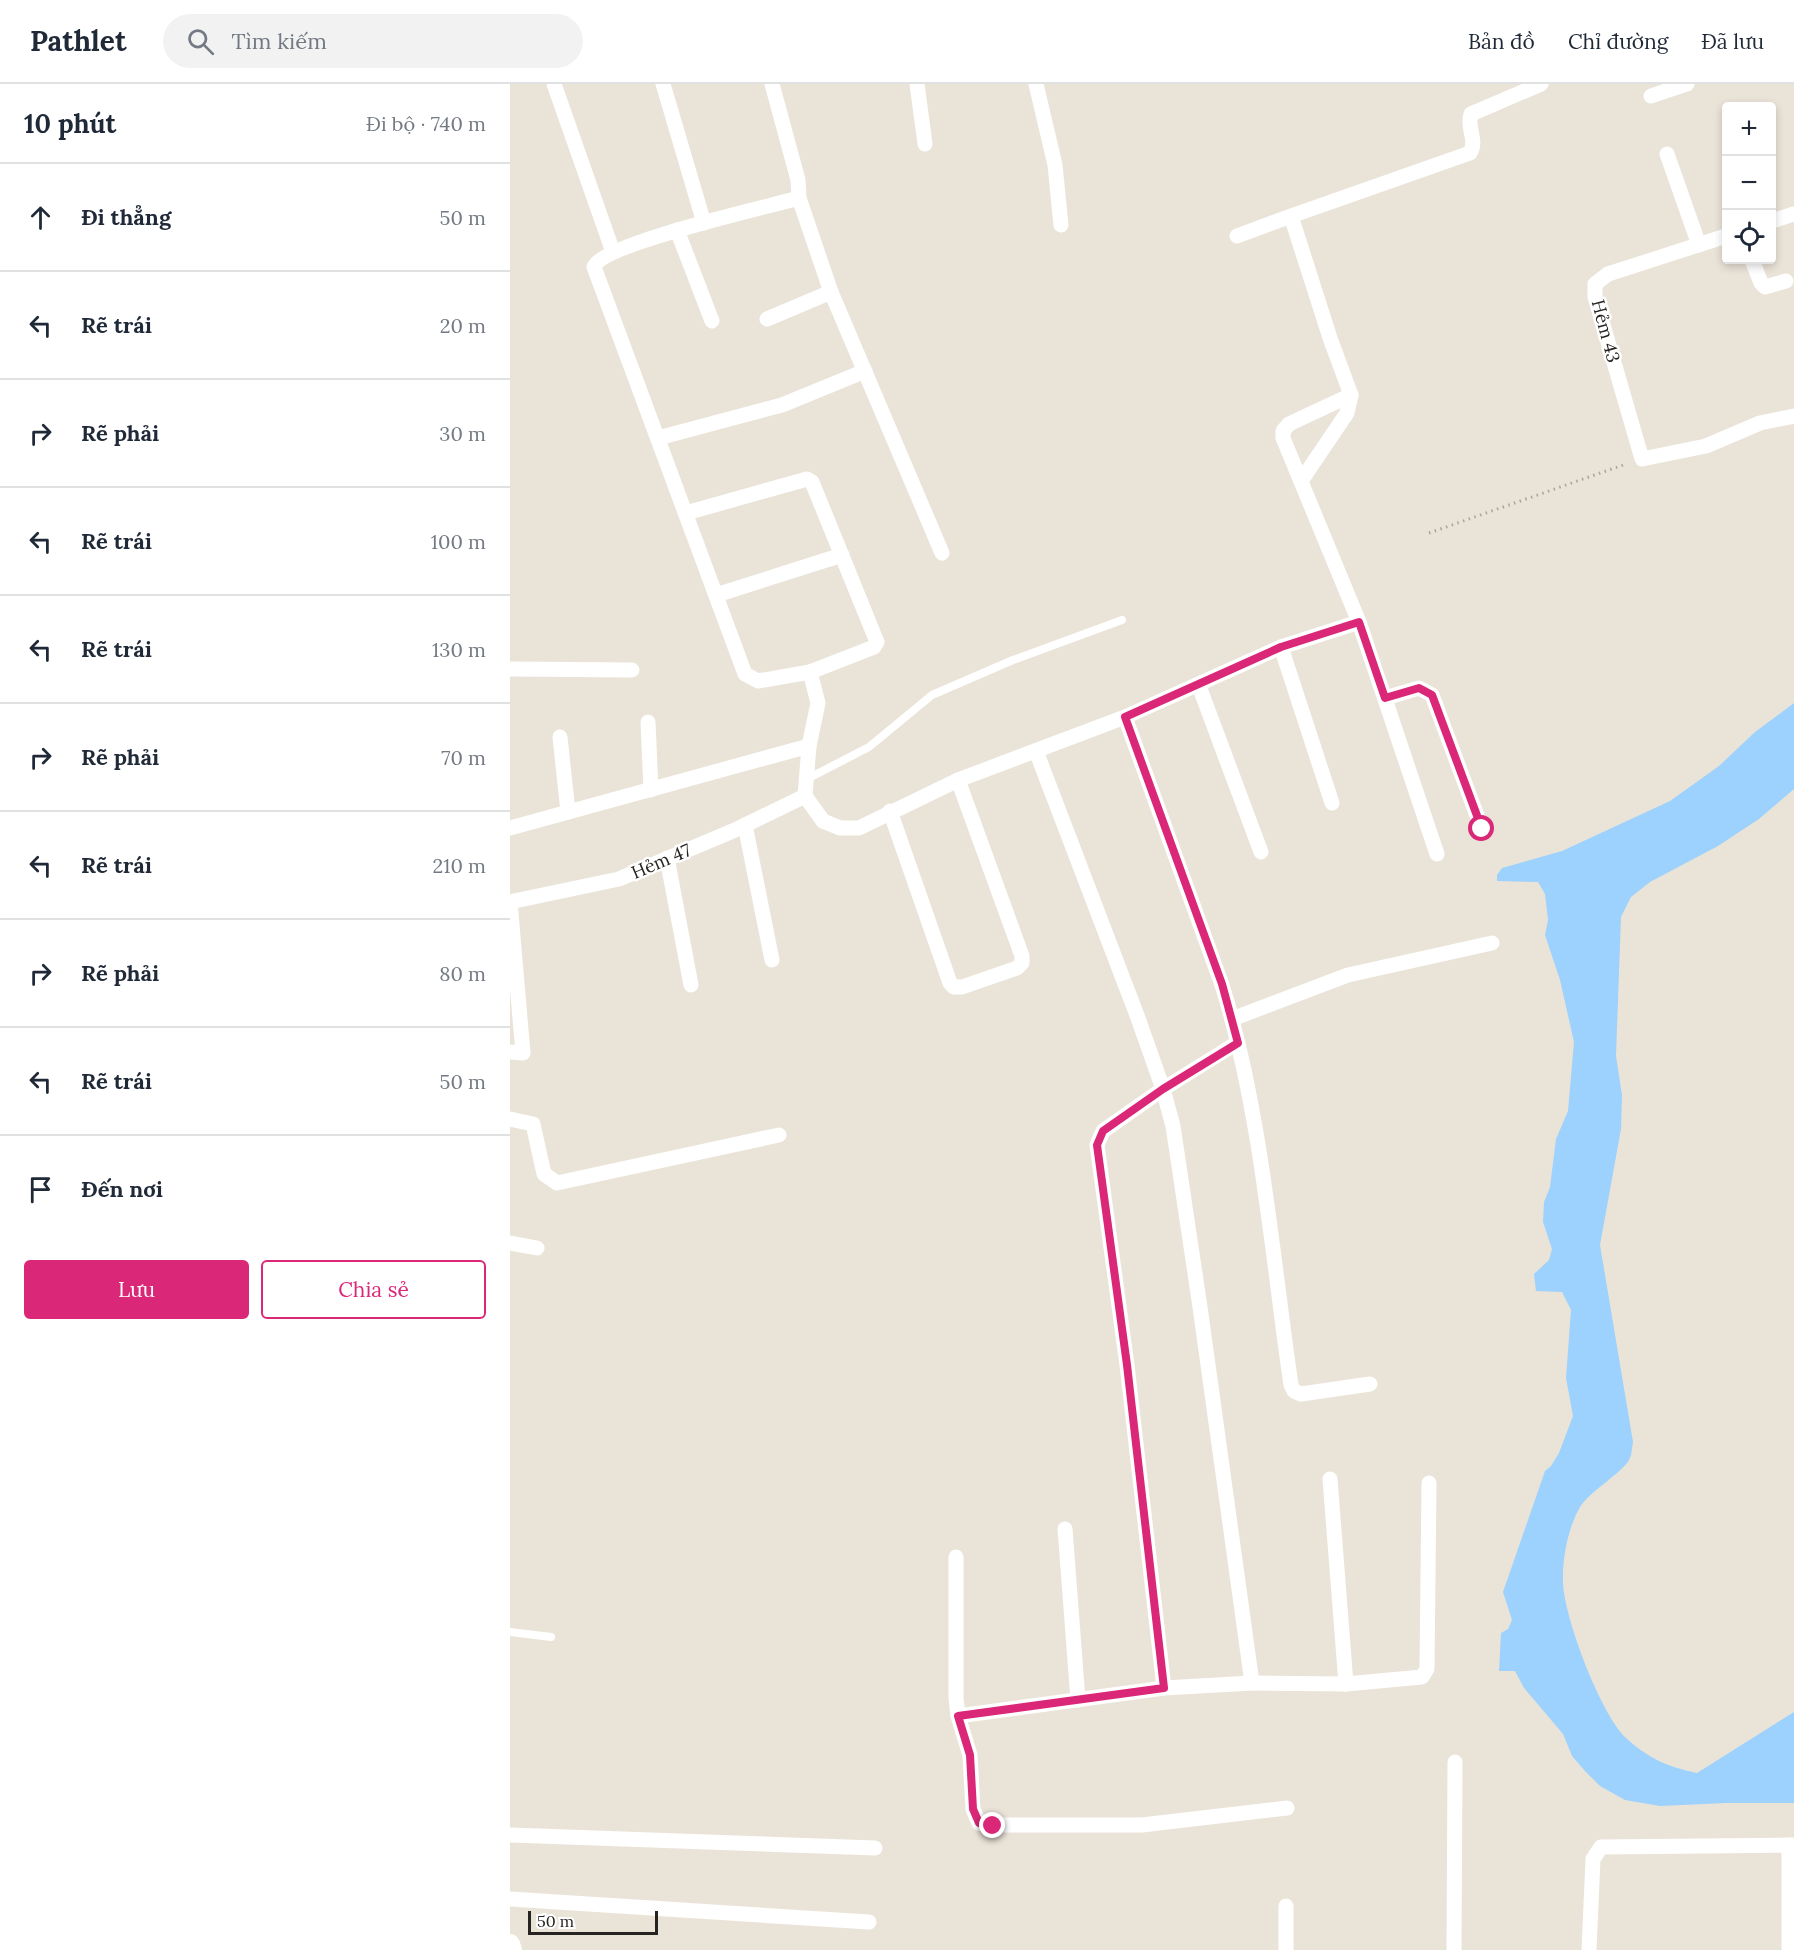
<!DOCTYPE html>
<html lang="vi">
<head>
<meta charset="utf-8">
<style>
  body { margin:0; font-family:Lora,serif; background:#f2f2f3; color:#1f2937 }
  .controls { position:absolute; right:18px; top:18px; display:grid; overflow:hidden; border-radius:6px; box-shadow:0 3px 9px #0003 }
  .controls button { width:54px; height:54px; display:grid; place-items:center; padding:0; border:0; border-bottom:2px solid #e0e1e3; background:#fff; color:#1f2937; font:30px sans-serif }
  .scale { position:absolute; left:18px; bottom:15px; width:130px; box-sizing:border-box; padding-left:6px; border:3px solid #262420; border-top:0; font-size:16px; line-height:21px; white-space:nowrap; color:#262420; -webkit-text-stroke:4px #fff; paint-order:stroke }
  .stop { position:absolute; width:18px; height:18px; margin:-14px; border:4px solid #db2777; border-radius:50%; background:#fff }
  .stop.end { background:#db2777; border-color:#fff; box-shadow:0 2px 6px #0008 }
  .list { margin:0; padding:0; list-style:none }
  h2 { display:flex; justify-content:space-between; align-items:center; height:78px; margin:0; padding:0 24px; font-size:26px }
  h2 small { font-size:20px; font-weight:400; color:#747a83 }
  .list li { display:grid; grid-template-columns:39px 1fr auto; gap:18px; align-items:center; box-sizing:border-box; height:108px; padding:0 24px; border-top:2px solid #e0e1e3 }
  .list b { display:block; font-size:22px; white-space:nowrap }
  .list em { font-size:20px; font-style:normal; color:#747a83 }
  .actions { display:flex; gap:12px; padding:18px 24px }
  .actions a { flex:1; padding:14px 0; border:2px solid #db2777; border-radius:6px; text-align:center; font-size:21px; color:#db2777 }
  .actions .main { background:#db2777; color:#fff }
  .icon { flex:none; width:33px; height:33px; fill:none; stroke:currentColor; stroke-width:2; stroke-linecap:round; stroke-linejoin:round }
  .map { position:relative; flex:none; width:1284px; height:1866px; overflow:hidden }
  header { display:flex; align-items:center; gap:36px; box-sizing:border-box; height:84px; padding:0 30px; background:#fff; border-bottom:2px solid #e0e1e3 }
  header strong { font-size:28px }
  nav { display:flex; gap:33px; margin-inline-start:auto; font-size:21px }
  .search { width:420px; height:54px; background:#f2f2f3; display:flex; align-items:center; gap:15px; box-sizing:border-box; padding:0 21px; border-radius:33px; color:#747a83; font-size:22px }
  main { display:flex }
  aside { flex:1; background:#fff }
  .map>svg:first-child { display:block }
</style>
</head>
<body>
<header>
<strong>Pathlet</strong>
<div class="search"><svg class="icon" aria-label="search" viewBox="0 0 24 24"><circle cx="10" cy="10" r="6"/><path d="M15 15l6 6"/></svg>Tìm kiếm</div>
<nav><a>Bản đồ</a><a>Chỉ đường</a><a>Đã lưu</a></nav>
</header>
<main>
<aside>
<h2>10 phút<small>Đi bộ · 740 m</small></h2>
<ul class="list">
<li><svg class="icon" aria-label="ahead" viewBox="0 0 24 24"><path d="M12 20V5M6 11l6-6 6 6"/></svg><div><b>Đi thẳng</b></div><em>50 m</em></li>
<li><svg class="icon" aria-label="left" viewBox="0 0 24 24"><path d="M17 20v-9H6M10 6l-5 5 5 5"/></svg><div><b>Rẽ trái</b></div><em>20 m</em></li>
<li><svg class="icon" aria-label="right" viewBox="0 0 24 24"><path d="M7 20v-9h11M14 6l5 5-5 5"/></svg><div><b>Rẽ phải</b></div><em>30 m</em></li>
<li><svg class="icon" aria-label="left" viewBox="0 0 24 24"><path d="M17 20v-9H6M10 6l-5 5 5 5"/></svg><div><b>Rẽ trái</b></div><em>100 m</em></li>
<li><svg class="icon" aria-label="left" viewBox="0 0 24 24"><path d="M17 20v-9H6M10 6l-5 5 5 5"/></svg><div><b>Rẽ trái</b></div><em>130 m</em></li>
<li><svg class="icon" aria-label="right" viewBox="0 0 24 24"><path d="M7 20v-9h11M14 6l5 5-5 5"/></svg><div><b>Rẽ phải</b></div><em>70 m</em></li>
<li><svg class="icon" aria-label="left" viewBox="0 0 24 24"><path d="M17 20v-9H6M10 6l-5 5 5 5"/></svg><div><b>Rẽ trái</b></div><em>210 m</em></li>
<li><svg class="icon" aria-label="right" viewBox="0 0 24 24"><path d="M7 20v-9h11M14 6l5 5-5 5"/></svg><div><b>Rẽ phải</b></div><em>80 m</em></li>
<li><svg class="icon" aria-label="left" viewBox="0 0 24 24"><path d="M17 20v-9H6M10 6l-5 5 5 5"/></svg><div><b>Rẽ trái</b></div><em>50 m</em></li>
<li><svg class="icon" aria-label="arrive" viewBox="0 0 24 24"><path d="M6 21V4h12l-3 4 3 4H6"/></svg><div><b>Đến nơi</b></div></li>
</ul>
<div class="actions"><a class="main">Lưu</a><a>Chia sẻ</a></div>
</aside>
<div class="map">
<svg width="1284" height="1866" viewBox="0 0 1284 1866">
  <rect width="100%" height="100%" fill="#eae3d8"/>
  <!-- water -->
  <path fill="#9cd2fd" d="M1284,619V705L1249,735L1208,762L1140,798L1121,813L1111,833L1106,972L1112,1011L1111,1045L1090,1161L1123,1358C1122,1363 1122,1371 1119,1376C1112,1389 1080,1407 1070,1423C1058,1444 1052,1475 1053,1498C1054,1534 1090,1628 1115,1653C1135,1673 1160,1684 1187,1689L1284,1628V1719H1216L1150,1722L1115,1716L1090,1702L1075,1687L1062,1672L1053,1650L1014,1604L1005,1587H989L991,1549L998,1545L1002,1536L993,1508L1035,1387L1041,1382L1049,1369L1063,1332L1056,1294L1061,1226L1052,1208L1026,1207L1024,1190L1039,1176L1042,1165L1033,1138L1034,1118L1040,1103L1046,1055L1058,1027L1064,958L1050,896L1035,851L1038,836L1035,810L1028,798L987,797V791L992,784L1052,767L1160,717L1209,682L1245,648Z"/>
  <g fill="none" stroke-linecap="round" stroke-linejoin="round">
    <!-- path -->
    <polyline stroke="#aba59d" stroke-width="3" stroke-dasharray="1.5 4.5" stroke-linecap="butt" points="919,449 1116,380"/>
    <!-- service -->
    <g stroke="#fff" stroke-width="8">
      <polyline points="297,695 359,663 422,611 503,576 612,536"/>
      <polyline points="0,1548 41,1553"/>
    </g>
    <!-- minor -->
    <g stroke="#fff" stroke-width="15">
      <polyline points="44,0 103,168"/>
      <polyline points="153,0 194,139"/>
      <path d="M262,0L288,96L289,114C257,123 94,159 84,183L235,590L248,597L300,588L308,619L299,662L295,712L313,737L330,744H349L448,696L615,633L771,563L849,538"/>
      <polyline points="407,0 415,60"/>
      <polyline points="526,0 545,81 551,141"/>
      <polyline points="1141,12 1177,0"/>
      <polyline points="1157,70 1189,161"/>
      <polyline points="289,114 321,208 432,469"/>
      <polyline points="1262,137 1284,130"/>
      <polyline points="167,146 202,237"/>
      <polyline points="727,152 781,132"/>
      <polyline points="1216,152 1098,190 1085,200 1085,213 1132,375 1196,362 1250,339 1284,332"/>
      <polyline points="1242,176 1251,199 1255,203 1276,197"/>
      <polyline points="257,235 321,208"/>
      <polyline points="148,354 272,321 355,287"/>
      <polyline points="791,397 837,329 841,311"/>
      <polyline points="176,429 297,395 302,398 367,558 364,563 300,588"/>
      <polyline points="206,511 332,471"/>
      <polyline points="771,563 822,719"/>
      <polyline points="0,585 122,586"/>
      <polyline points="689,602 751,768"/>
      <polyline points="875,614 909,604 922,611 972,745"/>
      <path d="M615,633L712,901C751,1026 762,1171 781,1301L784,1307L791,1310L860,1300"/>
      <polyline points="138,638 141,706"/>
      <polyline points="50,653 58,728"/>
      <polyline points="380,727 440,899 444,903 452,903 507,884 512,879 512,872 448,696"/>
      <polyline points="235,741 262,876"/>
      <polyline points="0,744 299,662"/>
      <path d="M927,770L849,538L773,354V347L779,340L841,311L820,254L781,132L960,69C968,56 956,44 961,30L1031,0"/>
      <polyline points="157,774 181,901"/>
      <polyline points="0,818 109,795 225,746 295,712"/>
      <polyline points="722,935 838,891 982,859"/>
      <polyline points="0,968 13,969 0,818"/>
      <polyline points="0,1035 23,1040 34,1090 47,1099 269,1051"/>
      <polyline points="0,1159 27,1164"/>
      <polyline points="820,1395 836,1600"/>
      <polyline points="555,1445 568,1616"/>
      <polyline points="446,1473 446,1614 448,1632 654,1604 742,1599 690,1223 663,1042 653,1005 628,934 526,667"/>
      <polyline points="742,1599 836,1600 912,1593 917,1585 919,1399"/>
      <polyline points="654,1604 617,1281 587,1061 593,1047 653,1005 727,959"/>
      <polyline points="448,1632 460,1671 463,1725 469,1739 483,1741 632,1741 777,1724"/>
      <polyline points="0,1751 365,1764"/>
      <polyline points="1279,1761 1279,1866"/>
      <polyline points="0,1815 359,1838"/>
      <polyline points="776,1822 776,1866"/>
      <polyline points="944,1866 945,1678"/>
      <polyline points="1079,1866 1083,1775 1091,1763 1284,1761"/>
    </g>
    <!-- tertiary -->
    <polyline stroke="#fff" stroke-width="20" points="0,1860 2,1866"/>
  </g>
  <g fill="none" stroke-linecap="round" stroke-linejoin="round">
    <!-- route -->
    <polyline stroke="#db2777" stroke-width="8" points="483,1742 469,1739 463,1725 460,1671 448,1632 654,1604 617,1281 587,1061 593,1047 653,1005 728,959 712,900 615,633 771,563 849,538 875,614 909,604 922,611 972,745"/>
  </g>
  <g text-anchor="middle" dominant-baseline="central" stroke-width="5" stroke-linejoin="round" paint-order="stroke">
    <!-- street labels -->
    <g font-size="18" fill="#262420" stroke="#fff">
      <text transform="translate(1096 247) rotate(75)">Hẻm 43</text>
      <text transform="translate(151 777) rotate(-23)">Hẻm 47</text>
    </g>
  </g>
</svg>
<div class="controls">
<button>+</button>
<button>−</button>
<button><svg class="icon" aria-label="locate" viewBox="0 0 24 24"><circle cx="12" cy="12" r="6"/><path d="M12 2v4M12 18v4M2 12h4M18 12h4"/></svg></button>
</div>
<div class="scale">50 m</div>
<div class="stop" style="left:972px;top:745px"></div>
<div class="stop end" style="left:483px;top:1742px"></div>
</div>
</main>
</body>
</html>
